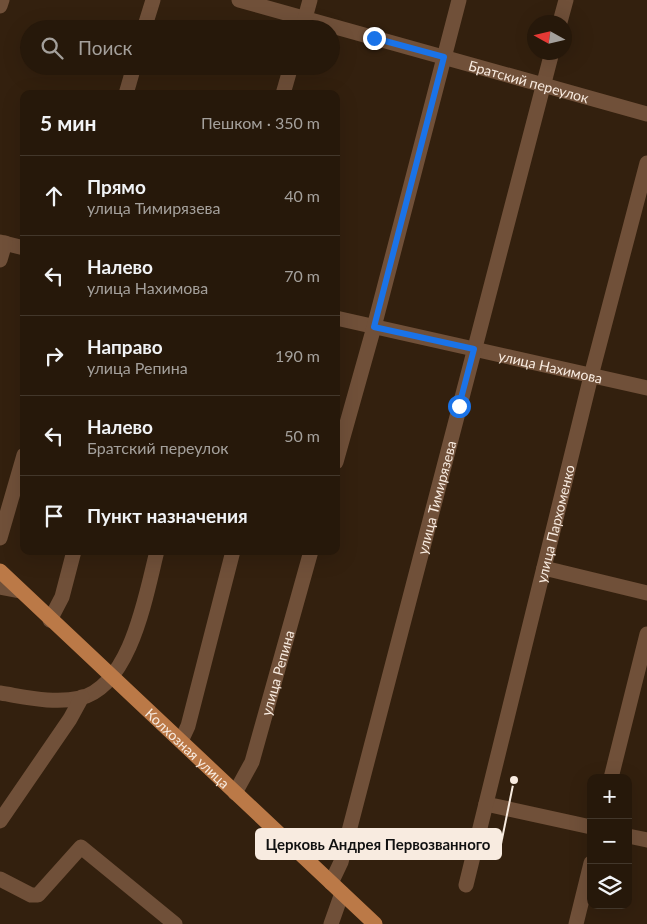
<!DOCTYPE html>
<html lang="ru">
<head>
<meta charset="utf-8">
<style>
  body { margin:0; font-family:Lato,sans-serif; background:#2e2113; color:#f1f3f6 }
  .controls { position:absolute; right:15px; bottom:15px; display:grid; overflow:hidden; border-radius:10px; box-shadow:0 5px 20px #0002 }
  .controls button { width:45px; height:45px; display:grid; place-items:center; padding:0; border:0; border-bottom:1px solid #42372b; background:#26180a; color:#f1f3f6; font:25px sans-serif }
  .compass { position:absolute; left:527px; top:15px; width:45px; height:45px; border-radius:50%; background:#26180a; box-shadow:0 5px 20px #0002; rotate:278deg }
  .stop { position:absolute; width:15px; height:15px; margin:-11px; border:4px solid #1a73e8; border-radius:50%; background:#fff }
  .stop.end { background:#1a73e8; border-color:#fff; box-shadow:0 1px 5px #0008 }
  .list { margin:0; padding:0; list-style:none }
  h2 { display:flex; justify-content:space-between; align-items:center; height:65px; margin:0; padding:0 20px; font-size:21px }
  h2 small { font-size:16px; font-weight:400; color:#a4a09c }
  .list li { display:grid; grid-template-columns:32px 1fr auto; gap:15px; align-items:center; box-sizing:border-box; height:80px; padding:0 20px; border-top:1px solid #42372b }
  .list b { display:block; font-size:19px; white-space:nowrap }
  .list p { margin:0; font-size:16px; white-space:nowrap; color:#a4a09c }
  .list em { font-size:16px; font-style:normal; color:#a4a09c }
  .icon { flex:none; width:28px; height:28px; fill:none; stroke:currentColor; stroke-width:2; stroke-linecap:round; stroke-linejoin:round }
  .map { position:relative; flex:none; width:647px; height:924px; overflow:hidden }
  .search { position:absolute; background:#26180a; box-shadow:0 5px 20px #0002; left:20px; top:20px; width:320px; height:55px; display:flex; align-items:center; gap:12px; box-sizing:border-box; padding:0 18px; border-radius:28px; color:#a4a09c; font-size:19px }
  .panel { position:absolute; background:#26180a; box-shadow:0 5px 20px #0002; left:20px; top:90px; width:320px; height:465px; border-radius:10px }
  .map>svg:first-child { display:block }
</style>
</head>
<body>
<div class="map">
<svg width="647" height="924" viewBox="0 0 647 924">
  <rect width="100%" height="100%" fill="#33200e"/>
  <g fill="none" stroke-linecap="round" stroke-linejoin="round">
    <!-- minor -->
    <g stroke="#705039" stroke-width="15">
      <path id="s1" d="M239,0L647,114"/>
      <polyline points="0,6 2,0"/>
      <polyline points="560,22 566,0"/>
      <polyline points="144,29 153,0"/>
      <polyline points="302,29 310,0"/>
      <polyline points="126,94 134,66"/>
      <polyline points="283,94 291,66"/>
      <polyline points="0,242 24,248"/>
      <polyline points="0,260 5,243"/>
      <path id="s2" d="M336,318L647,388"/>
      <polyline points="336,462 374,327 459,0"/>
      <polyline points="0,538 24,455"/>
      <polyline points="544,568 647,593"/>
      <polyline points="0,587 20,591"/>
      <polyline points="50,620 62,597 74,551"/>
      <path d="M0,693C26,697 54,704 80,698C131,686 146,594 157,551"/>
      <polyline points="181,741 188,726 233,551"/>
      <polyline points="611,778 647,634"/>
      <path id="s3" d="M235,793L252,762L311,551"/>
      <polyline points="486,804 591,827"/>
      <polyline points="0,821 70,719 82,697"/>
      <polyline points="628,836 647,840"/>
      <polyline points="0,879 31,895 38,895 81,847 175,924"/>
      <path id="s4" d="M331,883L341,862L552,52"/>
      <path id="s5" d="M466,885L591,376L647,163"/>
      <polyline points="331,924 342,893"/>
      <polyline points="576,924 591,863"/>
    </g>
    <!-- major -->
    <path stroke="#bb7947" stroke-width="15" id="s6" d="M0,571L375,924"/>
  </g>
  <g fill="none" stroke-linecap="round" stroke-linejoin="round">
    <!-- route -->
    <polyline stroke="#1a73e8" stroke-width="6" points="374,38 444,57 374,327 474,349 459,406"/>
  </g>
  <g text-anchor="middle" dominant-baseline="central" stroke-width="5" stroke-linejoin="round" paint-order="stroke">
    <!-- street labels -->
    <g font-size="14" fill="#f8ebe0" stroke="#33200e">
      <text stroke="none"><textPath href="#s1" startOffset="301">Братский переулок</textPath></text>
      <text stroke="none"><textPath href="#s2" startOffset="220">улица Нахимова</textPath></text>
      <text stroke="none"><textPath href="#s4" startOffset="400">улица Тимирязева</textPath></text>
      <text stroke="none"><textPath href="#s5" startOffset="372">улица Пархоменко</textPath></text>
      <text stroke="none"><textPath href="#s3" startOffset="128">улица Репина</textPath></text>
      <text stroke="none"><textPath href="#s6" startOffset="258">Колхозная улица</textPath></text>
    </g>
  </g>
  <!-- callouts -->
  <path fill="none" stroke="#f8ebe0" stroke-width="2" d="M514 780L501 844"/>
  <circle fill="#f8ebe0" stroke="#33200e" stroke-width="2" cx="514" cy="780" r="5"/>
  <rect fill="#f8ebe0" stroke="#f8ebe0" stroke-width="2" x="256" y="829" width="245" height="30" rx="5"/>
  <g font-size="15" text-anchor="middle" font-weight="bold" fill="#111">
    <text x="378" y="850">Церковь Андрея Первозванного</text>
  </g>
</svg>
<div class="controls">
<button>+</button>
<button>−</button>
<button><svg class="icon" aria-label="layers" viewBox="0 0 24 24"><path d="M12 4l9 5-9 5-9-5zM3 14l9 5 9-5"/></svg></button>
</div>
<svg class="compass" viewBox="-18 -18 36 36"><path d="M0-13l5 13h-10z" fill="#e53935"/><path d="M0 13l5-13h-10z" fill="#a4a09c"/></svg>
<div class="stop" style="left:459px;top:406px"></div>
<div class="stop end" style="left:374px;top:38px"></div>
<div class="search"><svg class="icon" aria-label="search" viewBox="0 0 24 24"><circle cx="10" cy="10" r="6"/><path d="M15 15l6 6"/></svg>Поиск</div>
<section class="panel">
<h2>5 мин<small>Пешком · 350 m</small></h2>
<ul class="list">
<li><svg class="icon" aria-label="ahead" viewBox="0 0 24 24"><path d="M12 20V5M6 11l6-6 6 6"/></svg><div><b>Прямо</b><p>улица Тимирязева</p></div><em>40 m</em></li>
<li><svg class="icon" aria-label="left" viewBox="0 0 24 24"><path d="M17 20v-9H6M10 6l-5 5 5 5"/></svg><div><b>Налево</b><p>улица Нахимова</p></div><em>70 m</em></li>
<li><svg class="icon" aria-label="right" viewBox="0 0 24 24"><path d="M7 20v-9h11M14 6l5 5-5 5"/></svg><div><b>Направо</b><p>улица Репина</p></div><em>190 m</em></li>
<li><svg class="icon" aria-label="left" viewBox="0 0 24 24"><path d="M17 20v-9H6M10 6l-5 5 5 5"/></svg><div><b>Налево</b><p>Братский переулок</p></div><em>50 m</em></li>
<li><svg class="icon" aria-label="arrive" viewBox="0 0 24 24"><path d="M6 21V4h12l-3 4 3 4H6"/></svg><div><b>Пункт назначения</b></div></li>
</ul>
</section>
</div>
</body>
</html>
